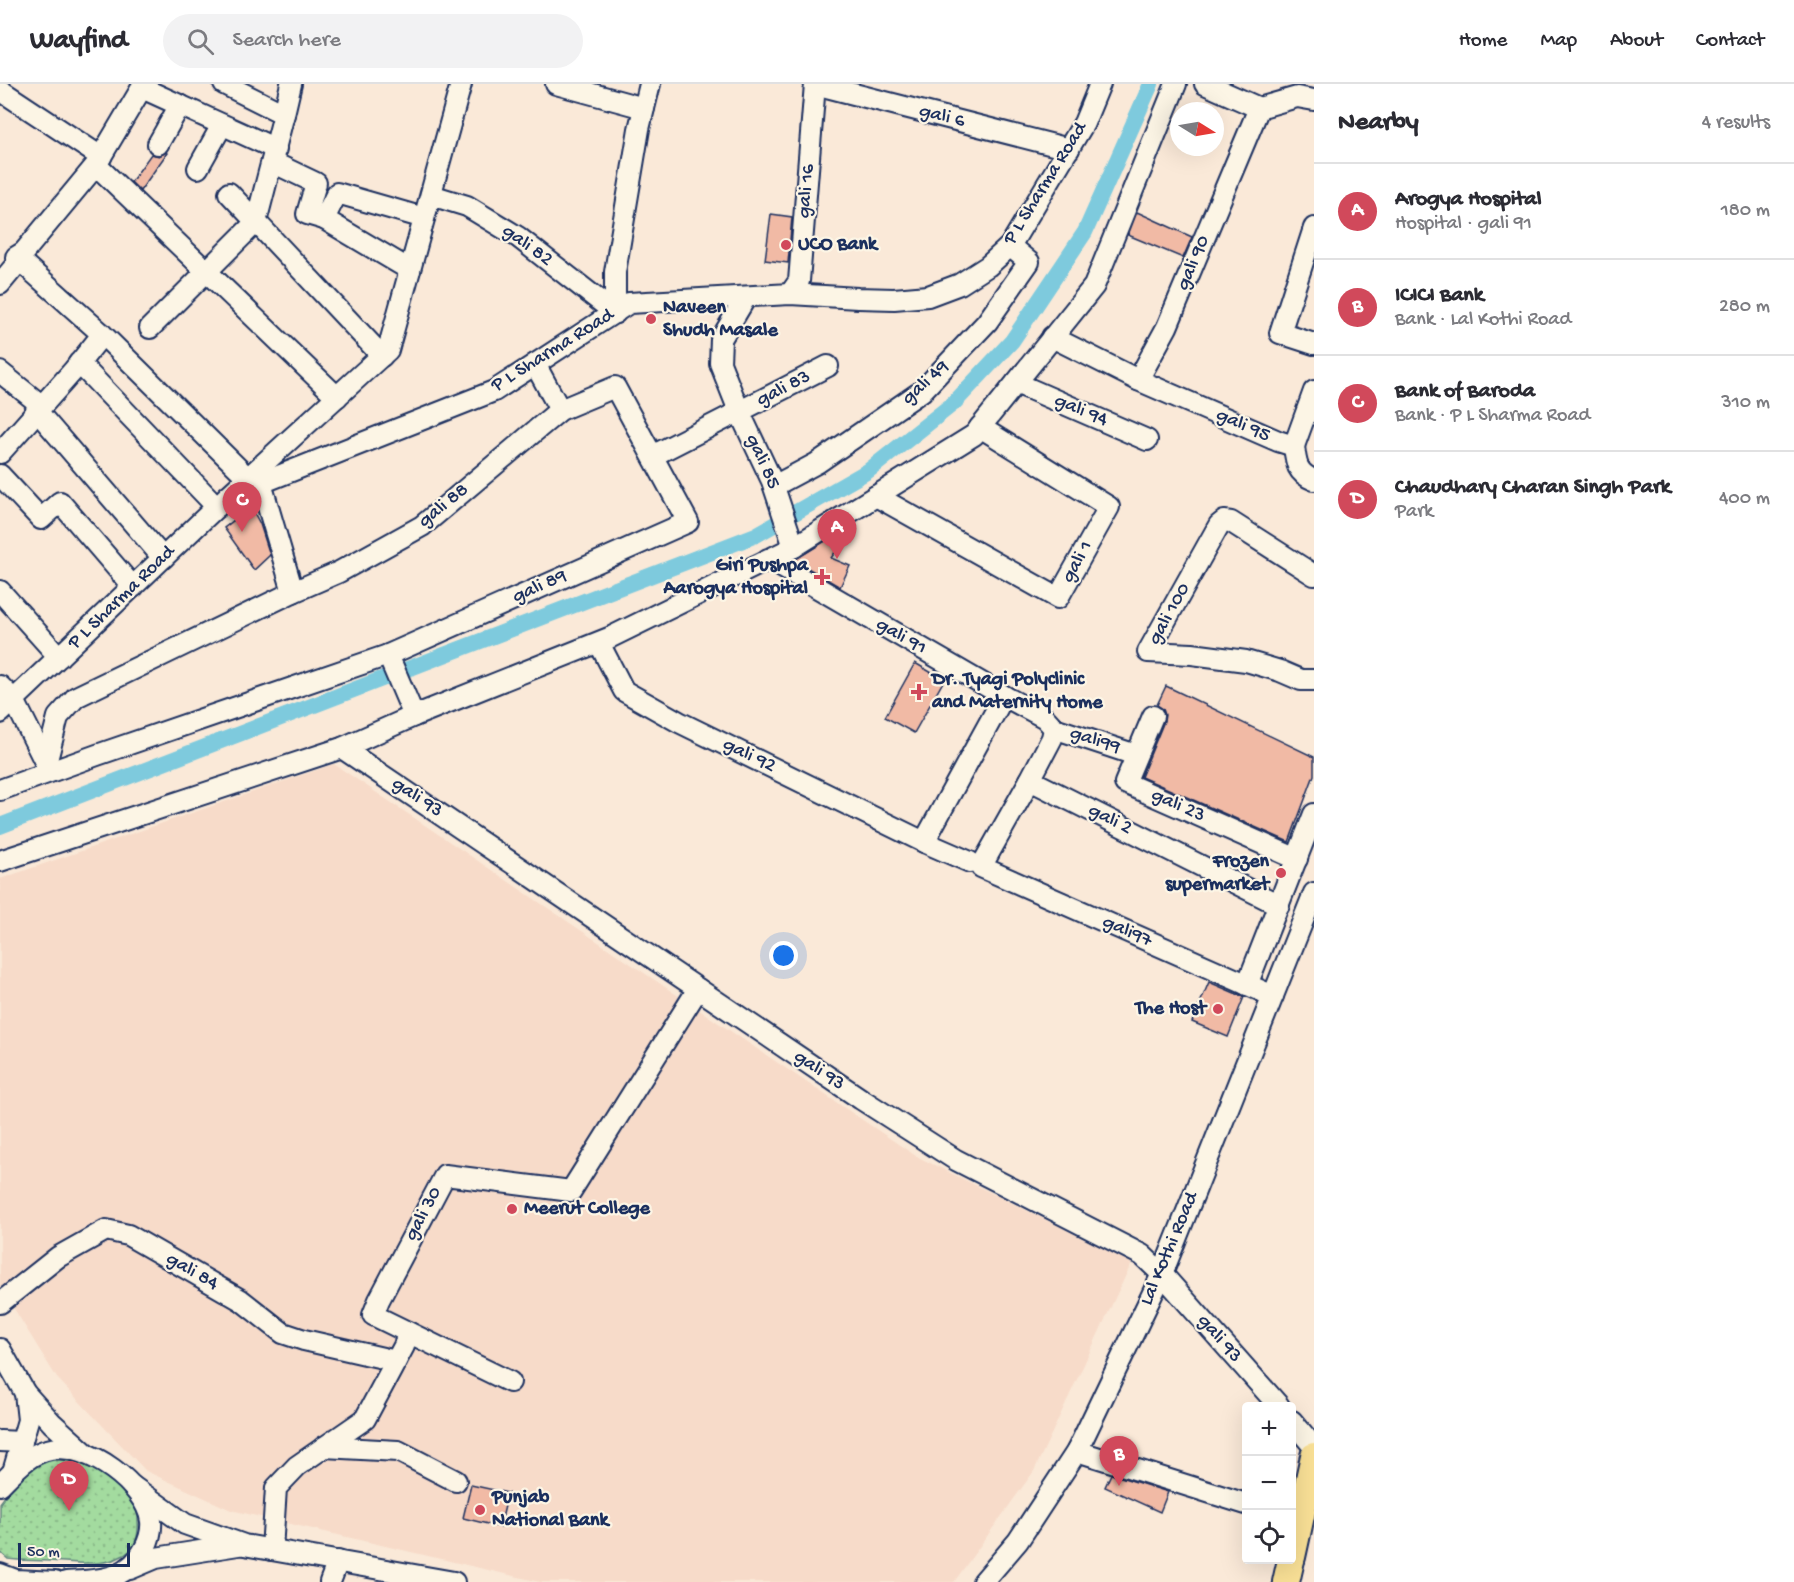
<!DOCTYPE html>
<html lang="en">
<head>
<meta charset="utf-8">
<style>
  body { margin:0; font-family:"Gochi Hand",sans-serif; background:#f2f2f3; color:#2b2b33 }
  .controls { position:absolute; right:18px; bottom:18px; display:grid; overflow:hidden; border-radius:6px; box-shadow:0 6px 24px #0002 }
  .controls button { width:54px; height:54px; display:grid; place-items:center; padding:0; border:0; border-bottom:2px solid #e1e1e2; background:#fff; color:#2b2b33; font:30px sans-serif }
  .compass { position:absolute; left:1170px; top:18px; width:54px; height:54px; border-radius:50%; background:#fff; box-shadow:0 6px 24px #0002; rotate:101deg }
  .scale { position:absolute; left:18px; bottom:15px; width:112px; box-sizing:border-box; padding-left:6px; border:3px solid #1b2f5e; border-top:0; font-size:16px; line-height:21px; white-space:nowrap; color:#1b2f5e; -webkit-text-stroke:4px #fcf5e5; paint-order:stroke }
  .you { position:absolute; left:784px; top:872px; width:21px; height:21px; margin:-15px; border:4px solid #fff; border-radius:50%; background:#1a73e8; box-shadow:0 0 0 9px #1a73e833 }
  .badge { display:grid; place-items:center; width:39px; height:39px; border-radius:50%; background:#d1495b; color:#fff; font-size:20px; font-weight:700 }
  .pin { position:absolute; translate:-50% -50px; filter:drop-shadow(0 2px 3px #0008) }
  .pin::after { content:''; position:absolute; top:32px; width:21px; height:18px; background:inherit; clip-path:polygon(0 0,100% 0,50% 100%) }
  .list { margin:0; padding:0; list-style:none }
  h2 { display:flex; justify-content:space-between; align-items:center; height:78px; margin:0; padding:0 24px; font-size:26px }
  h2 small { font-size:20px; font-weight:400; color:#7c7c81 }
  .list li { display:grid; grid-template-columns:39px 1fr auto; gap:18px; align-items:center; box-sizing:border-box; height:96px; padding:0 24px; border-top:2px solid #e1e1e2 }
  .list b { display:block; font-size:22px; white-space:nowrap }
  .list p { margin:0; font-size:20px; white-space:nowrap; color:#7c7c81 }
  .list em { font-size:20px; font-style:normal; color:#7c7c81 }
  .icon { flex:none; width:33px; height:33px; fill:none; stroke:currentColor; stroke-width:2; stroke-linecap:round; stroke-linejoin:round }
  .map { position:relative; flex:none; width:1314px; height:1498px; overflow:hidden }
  header { display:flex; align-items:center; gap:36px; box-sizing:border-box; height:84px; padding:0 30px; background:#fff; border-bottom:2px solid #e1e1e2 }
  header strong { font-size:28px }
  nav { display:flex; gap:33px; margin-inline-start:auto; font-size:21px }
  .search { width:420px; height:54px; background:#f2f2f3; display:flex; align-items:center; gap:15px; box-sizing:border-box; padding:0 21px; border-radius:33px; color:#7c7c81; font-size:22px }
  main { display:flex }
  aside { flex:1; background:#fff }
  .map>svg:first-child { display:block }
</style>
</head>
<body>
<header>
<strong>Wayfind</strong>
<div class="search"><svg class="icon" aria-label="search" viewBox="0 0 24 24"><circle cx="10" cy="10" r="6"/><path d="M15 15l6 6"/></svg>Search here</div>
<nav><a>Home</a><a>Map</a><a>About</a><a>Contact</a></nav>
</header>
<main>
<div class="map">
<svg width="1314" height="1498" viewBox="0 0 1314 1498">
  <defs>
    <pattern id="park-dots" width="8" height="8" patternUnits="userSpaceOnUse" patternTransform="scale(1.5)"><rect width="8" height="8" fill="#a3db9f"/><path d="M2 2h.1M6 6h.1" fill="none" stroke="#8cbc8b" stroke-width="1.8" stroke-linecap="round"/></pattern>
  </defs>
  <rect width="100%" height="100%" fill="#fae9d8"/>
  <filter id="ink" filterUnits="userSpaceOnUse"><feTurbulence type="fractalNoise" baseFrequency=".0167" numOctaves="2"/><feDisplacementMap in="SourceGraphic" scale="12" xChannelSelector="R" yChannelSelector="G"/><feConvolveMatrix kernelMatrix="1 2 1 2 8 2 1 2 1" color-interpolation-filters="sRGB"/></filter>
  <g filter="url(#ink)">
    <!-- built -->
    <polygon fill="#f7dbc9" points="334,680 916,1072 1132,1178 1034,1387 954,1498 540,1498 231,1426 146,1387 57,1294 0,1202 0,795"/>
    <!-- park -->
    <path fill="url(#park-dots)" stroke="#5f857e" stroke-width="1.5" d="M44,1374C87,1378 142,1391 138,1446C137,1457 133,1467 122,1472C101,1484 73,1478 50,1477C36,1476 22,1477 8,1475L0,1468V1419L18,1395L36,1377Z"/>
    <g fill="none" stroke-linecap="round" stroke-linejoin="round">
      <!-- canal -->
      <polyline stroke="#7ecadd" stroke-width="16" points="0,742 756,451 868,387 954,319 1012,257 1085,148 1151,0"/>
    </g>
    <!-- building -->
    <g fill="#f1baa5" stroke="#1b2f5e" stroke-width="1.5">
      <polygon points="166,68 167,69 140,107 131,98 151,70 159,72"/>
      <polygon points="1137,128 1192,153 1183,174 1128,151"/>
      <polygon points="771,130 792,133 788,179 765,176"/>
      <polygon points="251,423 260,440 270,471 254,486 224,444"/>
      <polygon points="835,451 842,459 831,474 850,482 840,503 794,476"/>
      <polygon points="915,579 944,596 914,649 885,633"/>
      <polygon points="1166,602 1314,673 1314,691 1289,758 1141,693 1164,637 1165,631 1163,625 1157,621"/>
      <polygon points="1209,898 1244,913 1228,953 1192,938"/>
      <polygon points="1111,1390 1168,1408 1160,1428 1105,1403"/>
      <polygon points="471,1401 508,1409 500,1443 463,1434"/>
    </g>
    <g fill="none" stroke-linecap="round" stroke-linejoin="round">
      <defs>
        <g id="minor">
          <polyline points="556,0 644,24"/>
          <polyline points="815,0 1069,65"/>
          <polyline points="1205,0 1259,24"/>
          <polyline points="142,4 276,65"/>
          <polyline points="0,6 101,73"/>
          <polyline points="284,30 291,0"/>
          <polyline points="158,60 180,21"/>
          <polyline points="272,78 316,99 307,130 324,135"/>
          <polyline points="96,81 337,313"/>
          <polyline points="198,84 222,41"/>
          <polyline points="229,109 382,272"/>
          <polyline points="431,111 467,122 518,153 615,229"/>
          <polyline points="1314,144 1280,249 1314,260"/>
          <polyline points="410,186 324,135 337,109 424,134"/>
          <polyline points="0,200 20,176"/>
          <polyline points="790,210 799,197 815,0"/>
          <polyline points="746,213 721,255 720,279 739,327 772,397 794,463"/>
          <polyline points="615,229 615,188 639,45 650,0"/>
          <polyline points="150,244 256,138 284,30 224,0"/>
          <polyline points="101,249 248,394"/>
          <polyline points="1052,253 1138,296 1167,243 1259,24 1297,13 1314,16"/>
          <polyline points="79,279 217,423"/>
          <polyline points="535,280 560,326"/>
          <polyline points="0,288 41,321"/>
          <polyline points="1138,296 1278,357 1294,362 1314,307"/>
          <polyline points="1016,299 1147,356"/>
          <polyline points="36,326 163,474"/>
          <path d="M1294,362C1296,380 1297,389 1314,396"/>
          <polyline points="0,369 73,287 97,257 101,249 16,173 24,168 96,81 144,0"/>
          <polyline points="654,374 660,368 828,282"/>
          <polyline points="0,391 41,435 60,418 133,503"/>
          <polyline points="261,399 293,508"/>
          <polyline points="774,402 817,379 922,307 987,238 1029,178 1010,162"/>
          <polyline points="228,412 494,307 629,219 790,210 858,214 894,215 928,212 960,200 988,182 1010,162 1084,39 1100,0"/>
          <polyline points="876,412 1058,514 1109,423 980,343"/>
          <polyline points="768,475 1004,612 924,758 970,778"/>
          <polyline points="1314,491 1231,438 1224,437 1219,441 1148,568 1192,570 1246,577 1280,587 1301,596 1314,596"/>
          <polyline points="0,507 59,573"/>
          <polyline points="599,559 624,607 679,638 924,758"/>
          <polyline points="0,602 14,616 46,680"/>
          <polyline points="1004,612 1045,634 1054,644 1052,654 1030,696"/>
          <polyline points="0,629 228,412 388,266 461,0"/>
          <polyline points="1153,632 1125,699 1297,775"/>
          <polyline points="1054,644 1136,671"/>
          <polyline points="342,664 861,1015 956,1076 1142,1171 1162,1190 1279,1322"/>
          <polyline points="46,680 58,633 76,613 293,508 339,488 422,442 560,326 615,303 688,438 388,571 414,632"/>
          <polyline points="0,706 97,671 388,571"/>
          <polyline points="0,777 342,664 414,632 609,554 794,463 974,351 1094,202 1176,0"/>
          <polyline points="1247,901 1314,730"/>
          <polyline points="1273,912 981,783 1030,696 1279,821"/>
          <polyline points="0,1219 58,1173 106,1146 128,1151 241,1216 283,1249 304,1256 396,1277"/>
          <polyline points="0,1265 25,1309 52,1339 84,1368"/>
          <polyline points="510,1298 373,1231 379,1216 445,1091 571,1107 698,905"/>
          <polyline points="1292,1337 1314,1363"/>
          <polyline points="0,1357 22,1358"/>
          <polyline points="324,1363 398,1367 456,1397"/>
          <polyline points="1077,1367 1246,1420"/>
          <polyline points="13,1388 28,1336 25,1309"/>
          <path d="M0,1401C15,1386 29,1369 51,1365C87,1358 146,1401 151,1437C152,1447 149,1456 145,1464C139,1476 128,1486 116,1491C101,1497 82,1497 66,1498"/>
          <polyline points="132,1402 185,1440 244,1461 454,1498"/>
          <polyline points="272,1466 276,1404 297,1382 365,1335 404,1262 408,1248"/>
          <polyline points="130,1485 156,1474 238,1461"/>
          <polyline points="0,1490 16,1496 55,1498"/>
          <polyline points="330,1498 338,1477"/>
          <polyline points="983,1498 1018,1457 1077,1367 1162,1190 1314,809"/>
        </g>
        <g id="major">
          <polyline points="1292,1473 1314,1372"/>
          <polyline points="1286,1498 1291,1476"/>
        </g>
      </defs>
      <!-- minor casing -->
      <use href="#minor" stroke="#1b2f5e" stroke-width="24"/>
      <!-- major casing -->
      <use href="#major" stroke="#1b2f5e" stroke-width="30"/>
      <!-- minor -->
      <use href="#minor" stroke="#fcf5e5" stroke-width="20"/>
      <!-- major -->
      <use href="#major" stroke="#f9e096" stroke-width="26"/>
    </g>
  </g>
  <!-- markers -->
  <g fill="#d1495b" stroke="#fcf5e5" stroke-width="2">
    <circle cx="786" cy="161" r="6"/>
    <circle cx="651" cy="235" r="6"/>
    <path d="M819 484h6v6h6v6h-6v6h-6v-6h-6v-6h6z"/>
    <path d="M916 599h6v6h6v6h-6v6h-6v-6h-6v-6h6z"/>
    <circle cx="1281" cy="789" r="6"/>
    <circle cx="1218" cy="925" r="6"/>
    <circle cx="512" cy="1125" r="6"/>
    <circle cx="480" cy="1426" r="6"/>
  </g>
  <g text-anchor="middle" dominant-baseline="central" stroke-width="4.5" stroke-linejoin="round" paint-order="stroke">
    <!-- street labels -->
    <g font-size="20" fill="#1b2f5e" stroke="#fcf5e5">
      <text transform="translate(942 33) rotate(14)">gali 6</text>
      <text transform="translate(1046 100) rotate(-58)">P L Sharma Road</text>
      <text transform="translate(807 107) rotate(-85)">gali 16</text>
      <text transform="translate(527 162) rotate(36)">gali 82</text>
      <text transform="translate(1194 179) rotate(-67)">gali 90</text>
      <text transform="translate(553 267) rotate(-32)">P L Sharma Road</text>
      <text transform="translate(926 299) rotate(-42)">gali 49</text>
      <text transform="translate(784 305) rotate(-27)">gali 83</text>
      <text transform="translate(1081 327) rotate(23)">gali 94</text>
      <text transform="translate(1243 342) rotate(24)">gali 95</text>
      <text transform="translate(762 378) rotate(66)">gali 85</text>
      <text transform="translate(444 422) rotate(-39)">gali 88</text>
      <text transform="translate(1078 478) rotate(-61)">gali 1</text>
      <text transform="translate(540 503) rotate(-24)">gali 89</text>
      <text transform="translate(122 514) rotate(-44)">P L Sharma Road</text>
      <text transform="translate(1170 530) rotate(-61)">gali 100</text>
      <text transform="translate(901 553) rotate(30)">gali 91</text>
      <text transform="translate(1095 657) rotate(18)">gali99</text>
      <text transform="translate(749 672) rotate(26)">gali 92</text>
      <text transform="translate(417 714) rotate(34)">gali 93</text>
      <text transform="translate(1178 722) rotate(24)">gali 23</text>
      <text transform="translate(1110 736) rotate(27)">gali 2</text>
      <text transform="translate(1127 848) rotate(24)">gali97</text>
      <text transform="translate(819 987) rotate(34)">gali 93</text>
      <text transform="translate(424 1130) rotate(-62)">gali 30</text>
      <text transform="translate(1170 1165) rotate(-67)">Lal Kothi Road</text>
      <text transform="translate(192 1188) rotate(30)">gali 84</text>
      <text transform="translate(1219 1255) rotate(49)">gali 93</text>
    </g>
    <!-- poi labels -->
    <g font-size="20" font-weight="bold" fill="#1b2f5e" stroke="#fcf5e5" text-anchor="start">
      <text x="798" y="161">UCO Bank</text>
      <text x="663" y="224">Naveen<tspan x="663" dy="23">Shudh Masale</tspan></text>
      <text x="808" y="482" text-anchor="end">Giri Pushpa<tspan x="808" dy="23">Aarogya Hospital</tspan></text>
      <text x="932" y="596">Dr. Tyagi Polyclinic<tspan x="932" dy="23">and Maternity Home</tspan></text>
      <text x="1269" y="778" text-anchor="end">Frozen<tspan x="1269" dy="23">supermarket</tspan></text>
      <text x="1206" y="925" text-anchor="end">The Host</text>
      <text x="524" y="1125">Meerut College</text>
      <text x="492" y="1414">Punjab<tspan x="492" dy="23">National Bank</tspan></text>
    </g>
  </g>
</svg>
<div class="controls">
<button>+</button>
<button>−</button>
<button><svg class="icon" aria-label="locate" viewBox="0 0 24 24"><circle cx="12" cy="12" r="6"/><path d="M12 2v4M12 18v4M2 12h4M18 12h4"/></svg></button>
</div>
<svg class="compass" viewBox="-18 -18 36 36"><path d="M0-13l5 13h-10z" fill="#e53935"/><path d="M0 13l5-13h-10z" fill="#7c7c81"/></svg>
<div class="scale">50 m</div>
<div class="you"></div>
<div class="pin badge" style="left:837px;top:475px">A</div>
<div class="pin badge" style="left:1119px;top:1402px">B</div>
<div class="pin badge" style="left:242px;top:448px">C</div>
<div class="pin badge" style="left:69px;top:1427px">D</div>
</div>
<aside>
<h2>Nearby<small>4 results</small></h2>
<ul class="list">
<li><span class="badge">A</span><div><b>Arogya Hospital</b><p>Hospital · gali 91</p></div><em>180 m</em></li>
<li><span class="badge">B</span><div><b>ICICI Bank</b><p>Bank · Lal Kothi Road</p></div><em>280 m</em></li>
<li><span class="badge">C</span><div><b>Bank of Baroda</b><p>Bank · P L Sharma Road</p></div><em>310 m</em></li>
<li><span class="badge">D</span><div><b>Chaudhary Charan Singh Park</b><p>Park</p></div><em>400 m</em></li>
</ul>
</aside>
</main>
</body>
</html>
